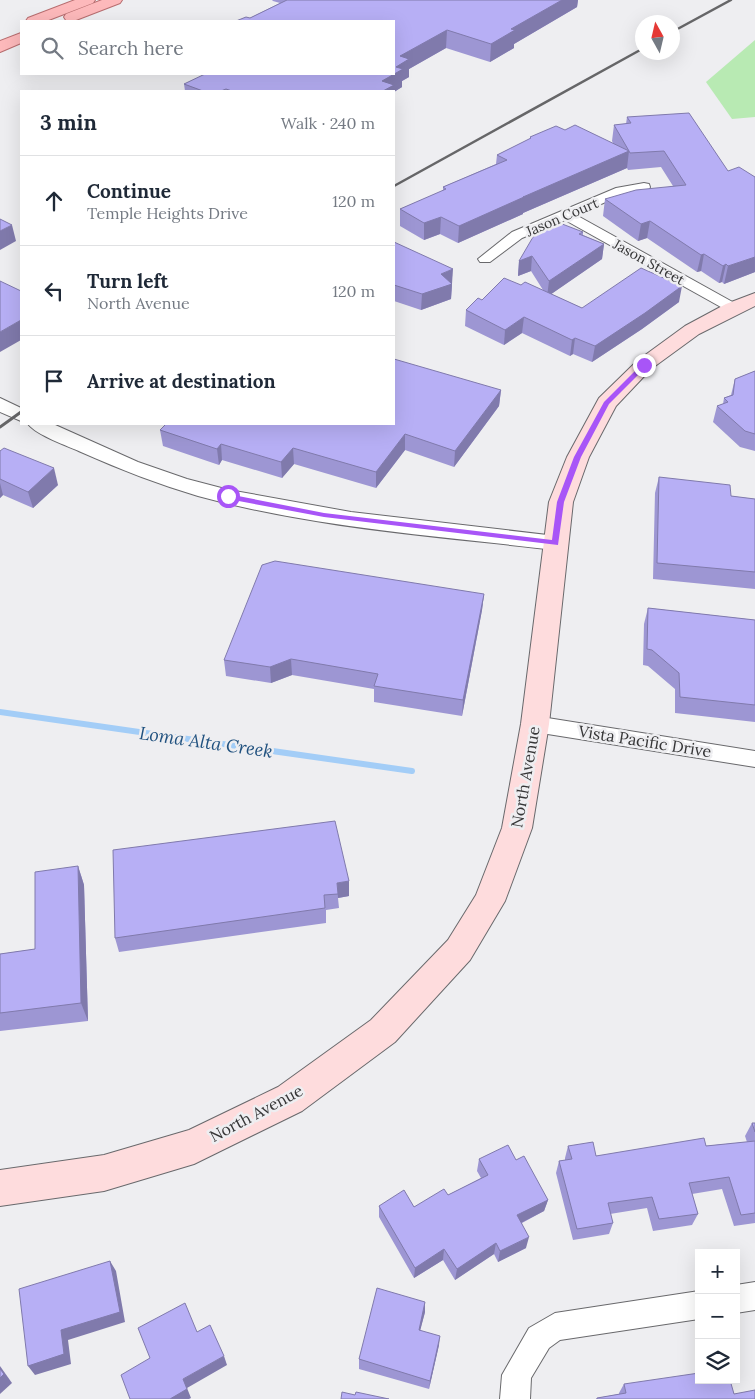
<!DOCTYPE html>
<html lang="en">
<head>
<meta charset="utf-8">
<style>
  body { margin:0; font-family:Lora,serif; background:#f6f6f7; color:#1f2937 }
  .controls { position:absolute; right:15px; bottom:15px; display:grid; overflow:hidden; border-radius:0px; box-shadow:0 5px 20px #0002 }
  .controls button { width:45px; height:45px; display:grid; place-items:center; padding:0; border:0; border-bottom:1px solid #e0e1e3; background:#fff; color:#1f2937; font:25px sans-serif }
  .compass { position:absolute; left:635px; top:15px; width:45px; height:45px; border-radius:50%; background:#fff; box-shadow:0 5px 20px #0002; rotate:352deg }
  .stop { position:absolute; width:15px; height:15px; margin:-11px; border:4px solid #a855f7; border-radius:50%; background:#fff }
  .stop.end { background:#a855f7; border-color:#fff; box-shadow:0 1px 5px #0008 }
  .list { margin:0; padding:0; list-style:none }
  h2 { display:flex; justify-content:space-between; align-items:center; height:65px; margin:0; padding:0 20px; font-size:21px }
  h2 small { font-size:16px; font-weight:400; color:#747a83 }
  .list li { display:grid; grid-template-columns:32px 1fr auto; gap:15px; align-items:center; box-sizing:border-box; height:90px; padding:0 20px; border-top:1px solid #e0e1e3 }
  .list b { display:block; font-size:19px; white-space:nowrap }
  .list p { margin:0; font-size:16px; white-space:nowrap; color:#747a83 }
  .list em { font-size:16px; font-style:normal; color:#747a83 }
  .icon { flex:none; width:28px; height:28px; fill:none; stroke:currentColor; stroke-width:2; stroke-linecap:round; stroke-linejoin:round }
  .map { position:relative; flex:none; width:755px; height:1399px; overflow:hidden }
  .search { position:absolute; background:#fff; box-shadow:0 5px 20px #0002; left:20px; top:20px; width:375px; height:55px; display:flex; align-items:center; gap:12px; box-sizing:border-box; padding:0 18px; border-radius:0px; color:#747a83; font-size:19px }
  .panel { position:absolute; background:#fff; box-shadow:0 5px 20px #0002; left:20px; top:90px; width:375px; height:335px; border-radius:0px }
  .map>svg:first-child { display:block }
</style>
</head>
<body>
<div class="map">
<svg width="755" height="1399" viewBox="0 0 755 1399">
  <rect width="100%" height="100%" fill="#eeeef1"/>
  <!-- green -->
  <polygon fill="#b8eab3" points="755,40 755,117 732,119 706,82"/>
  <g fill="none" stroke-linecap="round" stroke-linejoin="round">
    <!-- stream -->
    <polyline stroke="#a3cdf7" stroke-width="6" points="0,712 412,771"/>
    <defs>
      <g id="minor">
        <polygon points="644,183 649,184 650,187 649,190 624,194 576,215 738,305 740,308 738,311 728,311 565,220 522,238 490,262 480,262 478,259 512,232 616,188"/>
        <polygon points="535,716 755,751 755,767 535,732 528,730 525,724 528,718"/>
        <polygon points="755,1282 755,1310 736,1313 736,1285"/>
        <polygon points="699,1291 699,1319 560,1340 549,1348 531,1378 530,1399 500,1399 502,1375 529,1328 555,1313"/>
      </g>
      <g id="tertiary">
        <polygon points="0,398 21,408 21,421 0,412"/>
        <path d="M28,424H53L138,462L187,479L229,490L351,512L556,536L563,538L567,543L563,548L556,550C437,536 314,528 198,496C158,484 119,469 81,452C68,446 36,435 28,424Z"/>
      </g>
      <polygon id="secondary" points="755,293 755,306 699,334 651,369 616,406 589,457 573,502 549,724 532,828 505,901 470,960 395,1042 302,1111 194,1164 104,1191 0,1206 0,1170 104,1155 189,1130 278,1087 371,1020 448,940 476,895 502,828 521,724 549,502 567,457 599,398 637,361 685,326 726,304"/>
      <g id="primary">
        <polygon points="75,0 95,0 93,3 46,21 26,21 28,18"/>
        <polygon points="102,0 122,0 120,3 76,20 66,20 64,17 66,14"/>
        <polygon points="21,33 21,43 0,52 0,41"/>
      </g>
    </defs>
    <!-- minor casing -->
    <use href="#minor" stroke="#69696c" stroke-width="2"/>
    <!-- tertiary casing -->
    <use href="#tertiary" stroke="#69696c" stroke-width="2"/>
    <!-- secondary casing -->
    <use href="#secondary" stroke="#69696c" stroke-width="2"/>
    <!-- primary casing -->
    <use href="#primary" stroke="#b76d6f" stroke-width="2"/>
    <!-- minor -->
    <use href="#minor" fill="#fff" fill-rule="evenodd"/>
    <!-- tertiary -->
    <use href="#tertiary" fill="#fff" fill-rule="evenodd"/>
    <!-- secondary -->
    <use href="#secondary" fill="#fedcdd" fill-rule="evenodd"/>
    <!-- primary -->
    <use href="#primary" fill="#fdb9bb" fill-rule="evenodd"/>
    <!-- rail-far1 -->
    <g stroke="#666668" stroke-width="2.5">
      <polyline points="672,32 731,0"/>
      <polyline points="394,186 642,49"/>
    </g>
    <!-- rail -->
    <polyline stroke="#666668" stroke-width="3" points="0,427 21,412"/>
  </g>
  <!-- wall -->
  <g fill="#9d96d3">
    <polygon points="272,0 578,0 577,7 514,44 514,48 490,62 446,48 409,69 409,77 402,81 402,87 394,92 394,103 394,91 185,91 184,84 394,74 250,18 280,3 273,1"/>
    <polygon points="627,117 728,171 755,177 755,272 724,284 722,282 719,283 701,271 697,272 647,238 638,241 603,216 605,199 673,186 661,167 628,170 627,168 523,213 523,214 458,243 440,234 424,240 400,226 400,209 443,191 443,187 496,164 497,155 530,139 530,137 565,130 613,143 612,141 614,125 626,124"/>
    <polygon points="583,232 583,235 604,244 602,259 551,294 582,308 679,302 642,329 592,362 573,354 570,356 522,333 504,345 465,326 466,310 482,300 521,285 543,290 531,271 518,276 519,261"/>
    <polygon points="394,242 452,284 452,285 451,299 421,310 394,301"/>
    <polygon points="755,371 755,451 740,447 713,422 717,406 723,404 724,398 731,395 735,379"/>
    <polygon points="501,390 499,406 454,467 405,450 376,488 294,464 282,478 222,460 219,465 163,446 160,430 394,424"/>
    <polygon points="0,451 58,485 33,508 3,495 0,498"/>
    <polygon points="659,477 731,496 755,499 755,589 653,579 655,493"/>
    <polygon points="484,594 482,610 462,716 374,702 374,689 292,675 271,683 226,676 224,660"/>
    <polygon points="648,608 755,620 755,722 675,713 675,689 648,666 643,665 644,624"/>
    <polygon points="78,866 84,885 88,1021 0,1031 0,954 35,949"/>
    <polygon points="349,881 349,896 338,898 339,908 326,910 326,923 119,952 115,938"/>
    <polygon points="752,1123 755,1123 755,1223 734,1226 722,1189 692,1194 698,1214 692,1225 653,1231 647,1208 610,1214 613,1223 609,1234 573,1240 556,1173 559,1161 565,1160 565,1158 568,1146 596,1156 747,1142 745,1136"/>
    <polygon points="479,1159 516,1160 548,1200 544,1211 522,1223 526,1248 498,1262 494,1254 455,1280 443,1260 414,1278 379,1217 379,1206 414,1207 448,1195 481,1178 477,1171"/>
    <polygon points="425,1302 425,1312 420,1330 439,1345 429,1389 359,1369 359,1359"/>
    <polygon points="624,1384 734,1394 755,1399 596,1399 597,1398 619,1394 619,1393"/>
  </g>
  <!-- shaded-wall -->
  <g fill="#807aac">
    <polygon points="562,0 578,0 577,7 514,44 514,48 490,62 491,44 511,29"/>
    <polygon points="447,30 446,48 409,69 409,77 402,81 402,87 394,92 394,103 394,91 382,91 382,81 396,67 400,56"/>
    <polygon points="629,151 627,168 523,213 523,214 458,243 459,226 523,197"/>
    <polygon points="441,217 440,234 424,240 424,223"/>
    <polygon points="650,221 647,238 638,241 641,224"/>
    <polygon points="12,225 16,241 0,250 0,231"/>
    <polygon points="604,244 602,259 547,297 549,281"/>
    <polygon points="704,254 701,271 697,272 701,255"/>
    <polygon points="532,256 531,271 518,276 519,261"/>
    <polygon points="755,257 755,272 724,284 728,266"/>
    <polygon points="726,264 722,282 719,283 723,266"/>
    <polygon points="453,269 451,299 421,310 422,294 441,274"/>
    <polygon points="682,286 679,302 642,329 592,362 595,346"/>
    <polygon points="524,317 522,333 504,345 505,330"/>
    <polygon points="21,320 21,340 0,352 0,332"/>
    <polygon points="575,338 573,354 570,356 572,340"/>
    <polygon points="501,390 499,406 454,467 455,451"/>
    <polygon points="405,434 405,450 376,488 376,472"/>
    <polygon points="221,444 222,460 219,465 217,449"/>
    <polygon points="293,448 294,464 282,478 281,462"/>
    <polygon points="54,468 58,485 33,508 28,492"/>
    <polygon points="0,483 3,495 0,498"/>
    <polygon points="484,594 482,610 462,716 463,700"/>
    <polygon points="291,659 292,675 271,683 270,667"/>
    <polygon points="78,866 84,885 88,1021 81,1003"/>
    <polygon points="349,881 349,896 338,898 337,883"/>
    <polygon points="548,1200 544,1211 515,1226 517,1215"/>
    <polygon points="529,1237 526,1248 498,1262 500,1251"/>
    <polygon points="496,1243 494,1254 455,1280 457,1269"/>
    <polygon points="444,1249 443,1260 414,1278 415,1268"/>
    <polygon points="110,1261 116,1271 125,1322 68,1340 71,1364 35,1375 28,1366 61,1330"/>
    <polygon points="425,1302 425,1312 418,1339 419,1330"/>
    <polygon points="440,1336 439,1345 429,1389 430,1381"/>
    <polygon points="224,1356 227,1365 187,1388 191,1398 189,1399 170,1399 183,1379"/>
    <polygon points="0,1366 12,1383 0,1394"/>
  </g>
  <!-- building -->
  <g fill="#b7aff5" stroke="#807aac">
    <polygon points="287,0 562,0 511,29 515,30 491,44 447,30 400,56 409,59 396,67 403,69 382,81 394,85 383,91 232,91 226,89 221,91 203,91 184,84 205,74 394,74 394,21 236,21 246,17 250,18"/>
    <polygon points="689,113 728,171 739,167 755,177 755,257 728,266 726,264 723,266 704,254 701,255 650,221 641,224 605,199 636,190 686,185 664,151 630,153 629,151 523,197 524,197 459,226 441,217 424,223 400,209 446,189 443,187 507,160 497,155 531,138 530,137 556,126 565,130 575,125 629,151 614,125 631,123 627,117"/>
    <polygon points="0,219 12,225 0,231"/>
    <polygon points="557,222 583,232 579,234 604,244 549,281 532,256 519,261 533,237"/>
    <polygon points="394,242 453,269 441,274 452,284 422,294 394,285"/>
    <polygon points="641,268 682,286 645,313 595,346 575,338 572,340 524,317 505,330 466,310 478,298 482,300 504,278 521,285 525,282 582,308"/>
    <polygon points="0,281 21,291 21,320 0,332"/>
    <polygon points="394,359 501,390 455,451 405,434 376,472 293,448 281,462 221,444 217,449 160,430 166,424 394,424"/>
    <polygon points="755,371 755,434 745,431 717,406 728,402 724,398 733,395 735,379"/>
    <polygon points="4,448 54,468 28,492 0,479 0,451"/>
    <polygon points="659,477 730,485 731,496 755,499 755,572 657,563"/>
    <polygon points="275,561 484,594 463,700 374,686 378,674 291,659 270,667 224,660 262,565"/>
    <polygon points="648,608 755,620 755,705 680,697 679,673 652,650 647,649"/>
    <polygon points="335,821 349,881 337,883 338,894 324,895 325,908 115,938 113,850"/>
    <polygon points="78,866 81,1003 0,1013 0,954 35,949 35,872"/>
    <polygon points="752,1123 755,1123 755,1132"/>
    <polygon points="704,1138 706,1146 755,1141 755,1213 741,1215 729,1177 689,1183 698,1214 659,1219 652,1197 608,1203 613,1223 577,1229 559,1161 572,1159 568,1146 593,1142 596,1156"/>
    <polygon points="508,1145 516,1160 524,1156 548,1200 517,1215 529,1237 500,1251 496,1243 457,1269 444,1249 415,1268 379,1206 404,1190 414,1207 444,1189 448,1195 488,1175 479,1159"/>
    <polygon points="110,1261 120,1312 61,1330 64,1354 28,1366 19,1289"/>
    <polygon points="377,1288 425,1302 419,1330 440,1336 430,1381 359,1359"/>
    <polygon points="185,1303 197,1332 210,1325 224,1356 183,1379 187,1389 170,1399 130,1399 121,1375 150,1358 138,1328"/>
    <polygon points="0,1369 4,1374 0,1378"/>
    <polygon points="699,1373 699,1380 730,1380 734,1394 755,1390 755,1399 597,1399 597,1398 626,1393 624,1384"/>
    <polygon points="342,1392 355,1395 356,1392 389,1399 341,1399"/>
  </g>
  <!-- route -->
  <polygon fill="#a855f7" points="642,364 648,365 609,404 581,457 564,502 558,545 324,517 228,499 225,496 228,494 324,513 552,540 557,502 574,457 604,402"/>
  <g text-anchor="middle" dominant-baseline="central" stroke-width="5" stroke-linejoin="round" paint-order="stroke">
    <!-- far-street labels -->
    <g font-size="14" fill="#363637" stroke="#eeeef1">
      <text transform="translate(562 217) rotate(-23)">Jason Court</text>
      <text transform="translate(649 262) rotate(29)">Jason Street</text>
    </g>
    <!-- street labels -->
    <g font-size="16" fill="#363637" stroke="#eeeef1">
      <text transform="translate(645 741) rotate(9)">Vista Pacific Drive</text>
      <text transform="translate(525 777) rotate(-80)">North Avenue</text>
      <text transform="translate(256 1113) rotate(-28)">North Avenue</text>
    </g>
    <!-- water labels -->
    <g font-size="18" font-style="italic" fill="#20517f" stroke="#eeeef1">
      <text transform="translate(206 742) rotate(8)">Loma Alta Creek</text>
    </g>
  </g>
</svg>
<div class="controls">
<button>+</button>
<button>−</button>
<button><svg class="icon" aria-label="layers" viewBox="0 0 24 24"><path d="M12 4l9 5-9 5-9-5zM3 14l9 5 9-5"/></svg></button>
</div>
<svg class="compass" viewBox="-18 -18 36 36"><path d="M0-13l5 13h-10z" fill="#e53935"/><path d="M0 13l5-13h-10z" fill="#747a83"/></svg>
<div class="stop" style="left:228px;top:496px"></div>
<div class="stop end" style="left:644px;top:365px"></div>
<div class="search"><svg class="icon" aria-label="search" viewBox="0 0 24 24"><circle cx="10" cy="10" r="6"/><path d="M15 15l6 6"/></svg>Search here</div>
<section class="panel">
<h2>3 min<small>Walk · 240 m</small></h2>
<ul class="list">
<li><svg class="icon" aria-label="ahead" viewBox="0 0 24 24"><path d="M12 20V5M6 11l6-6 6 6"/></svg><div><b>Continue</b><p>Temple Heights Drive</p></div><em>120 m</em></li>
<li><svg class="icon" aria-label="left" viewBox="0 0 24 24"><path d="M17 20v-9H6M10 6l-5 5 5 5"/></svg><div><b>Turn left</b><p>North Avenue</p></div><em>120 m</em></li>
<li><svg class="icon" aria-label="arrive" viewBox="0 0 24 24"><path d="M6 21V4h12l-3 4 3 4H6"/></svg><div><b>Arrive at destination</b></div></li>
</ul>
</section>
</div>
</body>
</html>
